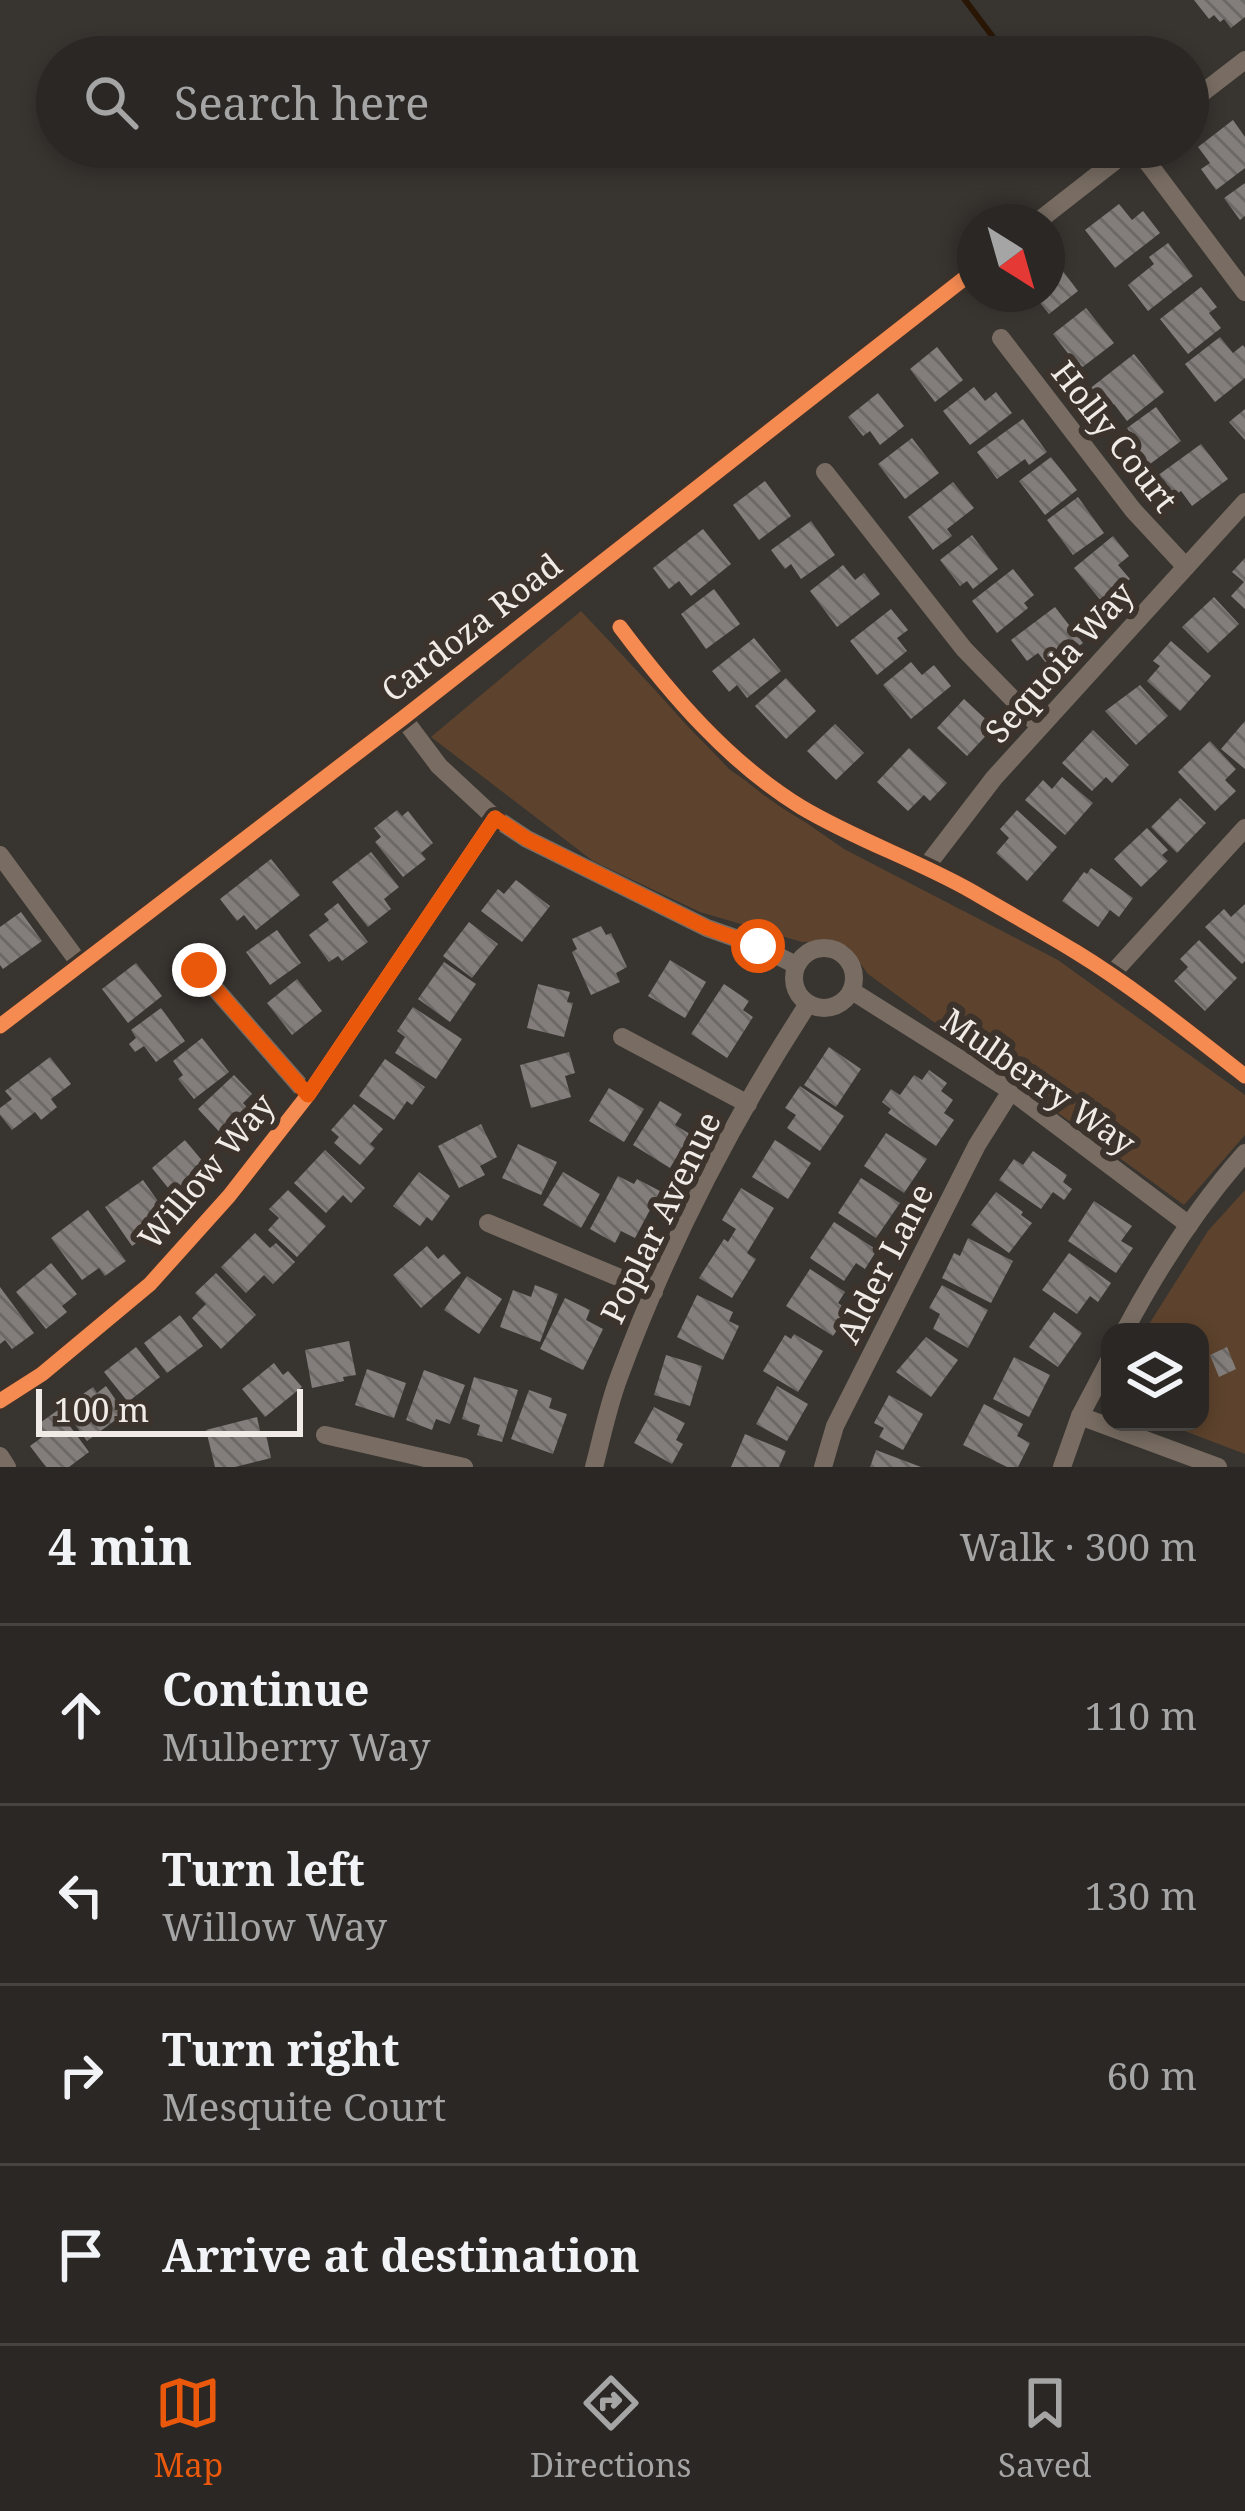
<!DOCTYPE html>
<html lang="en">
<head>
<meta charset="utf-8">
<style>
  body { margin:0; font-family:"Noto Serif",serif; background:#363331; color:#f1f3f6 }
  .controls { position:absolute; right:36px; bottom:36px; display:grid; overflow:hidden; border-radius:24px; box-shadow:0 6px 18px #0003 }
  .controls button { width:108px; height:108px; display:grid; place-items:center; padding:0; border:0; border-bottom:3px solid #464441; background:#2a2724; color:#f1f3f6; font:60px sans-serif }
  .compass { position:absolute; left:957px; top:204px; width:108px; height:108px; border-radius:50%; background:#2a2724; box-shadow:0 6px 18px #0003; rotate:143deg }
  .scale { position:absolute; left:36px; bottom:30px; width:267px; box-sizing:border-box; padding-left:12px; border:6px solid #f0ebe6; border-top:0; font-size:33px; line-height:42px; white-space:nowrap; color:#f0ebe6; -webkit-text-stroke:9px #3c332c; paint-order:stroke }
  .stop { position:absolute; width:36px; height:36px; margin:-27px; border:9px solid #ea580c; border-radius:50%; background:#fff }
  .stop.end { background:#ea580c; border-color:#fff; box-shadow:0 3px 12px #0008 }
  .list { margin:0; padding:0; list-style:none }
  h2 { display:flex; justify-content:space-between; align-items:center; height:156px; margin:0; padding:0 48px; font-size:51px }
  h2 small { font-size:39px; font-weight:400; color:#a5a5a6 }
  .list li { display:grid; grid-template-columns:78px 1fr auto; gap:36px; align-items:center; box-sizing:border-box; height:180px; padding:0 48px; border-top:3px solid #464441 }
  .list b { display:block; font-size:45px; white-space:nowrap }
  .list p { margin:0; font-size:39px; white-space:nowrap; color:#a5a5a6 }
  .list em { font-size:39px; font-style:normal; color:#a5a5a6 }
  .icon { flex:none; width:66px; height:66px; fill:none; stroke:currentColor; stroke-width:2; stroke-linecap:round; stroke-linejoin:round }
  .map { position:relative; flex:none; width:1245px; height:1467px; overflow:hidden }
  .search { position:absolute; background:#2a2724; box-shadow:0 6px 18px #0003; left:36px; right:36px; top:36px; height:132px; display:flex; align-items:center; gap:30px; box-sizing:border-box; padding:0 42px; border-radius:66px; color:#a5a5a6; font-size:45px }
  .sheet { height:876px; background:#2a2724 }
  nav { display:flex; justify-content:space-around; align-items:center; box-sizing:border-box; height:168px; border-top:3px solid #464441; background:#2a2724; font-size:33px; color:#a5a5a6 }
  nav a { display:grid; justify-items:center; gap:6px }
  nav .on { color:#ea580c }
  .map>svg:first-child { display:block }
</style>
</head>
<body>
<div class="map">
<svg width="1245" height="1467" viewBox="0 0 1245 1467">
  <defs>
    <pattern id="building-back-hatch" width="6" height="6" patternUnits="userSpaceOnUse" patternTransform="scale(3)"><rect width="6" height="6" fill="#837e7b"/><path d="M-1 5l2 2M0 0l6 6M5-1l2 2" fill="none" stroke="#6b6865"/></pattern>
  </defs>
  <rect width="100%" height="100%" fill="#383430"/>
  <!-- green -->
  <g fill="#5d432d">
    <polygon points="581,611 729,769 844,849 1058,960 1245,1095 1245,1135 1184,1205 868,974 848,947 833,941 802,942 700,912 593,861 431,737"/>
    <polygon points="1245,1190 1245,1454 1161,1422 1200,1422 1200,1332 1144,1332 1208,1231"/>
  </g>
  <g fill="none" stroke-linecap="round" stroke-linejoin="round">
    <!-- stream -->
    <g stroke="#2a1605" stroke-width="6">
      <polyline points="965,0 1008,57"/>
      <polyline points="1075,147 1086,162"/>
    </g>
  </g>
  <!-- building -->
  <g fill="url(#building-back-hatch)">
    <polygon points="1194,0 1245,0 1245,17 1231,28 1224,19 1220,22 1214,15 1209,19"/>
    <polygon points="1233,120 1245,137 1245,168 1216,190 1201,169 1210,163 1198,147"/>
    <polygon points="1245,183 1245,216 1240,220 1224,198"/>
    <polygon points="1119,204 1132,220 1143,211 1160,233 1115,268 1085,230"/>
    <polygon points="1168,243 1193,276 1148,311 1128,285 1154,264 1149,257"/>
    <polygon points="1053,258 1078,291 1049,314 1033,294 1047,294 1047,263"/>
    <polygon points="1201,287 1217,307 1209,313 1221,328 1188,354 1160,319"/>
    <polygon points="1086,308 1114,343 1080,369 1053,334"/>
    <polygon points="1220,337 1233,353 1243,345 1245,348 1245,378 1215,402 1185,364"/>
    <polygon points="937,347 963,380 935,402 910,369"/>
    <polygon points="1134,354 1164,392 1127,421 1114,404 1104,412 1088,390"/>
    <polygon points="974,387 985,401 996,392 1012,413 970,445 943,411"/>
    <polygon points="878,393 904,426 880,445 870,431 863,436 848,417"/>
    <polygon points="1156,407 1181,441 1146,467 1127,441 1133,437 1127,428"/>
    <polygon points="1245,409 1245,440 1229,422"/>
    <polygon points="1023,419 1047,452 1029,465 1025,459 997,479 977,452"/>
    <polygon points="912,438 939,473 905,499 878,464"/>
    <polygon points="1201,444 1228,479 1192,506 1181,491 1172,498 1157,476"/>
    <polygon points="1051,457 1077,490 1045,515 1019,481"/>
    <polygon points="765,481 791,516 759,540 733,505"/>
    <polygon points="953,482 974,508 947,529 952,536 933,550 908,517"/>
    <polygon points="1078,497 1104,533 1073,555 1047,520"/>
    <polygon points="811,521 835,555 801,579 791,564 785,569 771,550"/>
    <polygon points="703,529 731,564 691,596 679,581 669,589 653,568"/>
    <polygon points="972,535 998,569 973,589 967,581 960,586 940,560"/>
    <polygon points="1113,536 1129,556 1118,565 1130,579 1102,602 1074,568"/>
    <polygon points="1245,558 1245,609 1231,596 1244,582 1232,572"/>
    <polygon points="843,565 855,580 864,573 880,594 837,627 810,591"/>
    <polygon points="1013,569 1034,595 1024,603 1028,608 997,633 972,601"/>
    <polygon points="714,589 740,624 706,649 681,614"/>
    <polygon points="1214,597 1239,624 1208,653 1182,627"/>
    <polygon points="1055,607 1083,643 1050,668 1038,653 1027,661 1011,640"/>
    <polygon points="891,609 908,630 897,638 907,651 877,675 850,641"/>
    <polygon points="754,638 781,671 747,698 737,685 729,692 712,671"/>
    <polygon points="1171,641 1211,676 1180,711 1147,681 1160,666 1153,661"/>
    <polygon points="911,662 922,675 934,665 951,686 911,719 883,685"/>
    <polygon points="786,678 816,711 786,739 755,706"/>
    <polygon points="1140,685 1168,716 1136,745 1105,711"/>
    <polygon points="964,699 994,727 967,756 937,728"/>
    <polygon points="1245,721 1245,769 1221,749"/>
    <polygon points="835,724 864,753 836,780 807,751"/>
    <polygon points="1093,730 1129,765 1112,783 1106,777 1092,791 1062,763"/>
    <polygon points="1210,741 1236,769 1225,780 1236,791 1215,811 1178,772"/>
    <polygon points="909,748 947,783 930,801 924,795 908,811 877,782"/>
    <polygon points="1062,777 1093,803 1065,835 1025,800 1043,780 1052,789"/>
    <polygon points="1180,798 1206,823 1177,853 1151,827"/>
    <polygon points="397,810 402,816 408,811 433,843 421,853 426,859 403,877 375,842 381,837 374,828"/>
    <polygon points="1017,810 1057,847 1027,881 996,853 1009,838 1000,829"/>
    <polygon points="1147,828 1168,850 1162,855 1168,861 1141,887 1114,859"/>
    <polygon points="371,852 399,887 384,899 391,909 368,927 332,882"/>
    <polygon points="271,859 300,895 256,930 244,915 237,921 220,899"/>
    <polygon points="1091,868 1133,898 1119,917 1110,910 1098,927 1062,901 1084,872 1087,874"/>
    <polygon points="516,880 550,906 522,942 481,911 498,889 504,894"/>
    <polygon points="338,903 368,942 342,961 338,956 329,962 309,935 329,920 324,914"/>
    <polygon points="1245,904 1245,961 1242,964 1205,927 1224,909 1231,917"/>
    <polygon points="21,912 42,941 3,969 0,965 0,927"/>
    <polygon points="469,922 498,944 472,978 443,956"/>
    <polygon points="601,926 606,935 611,933 627,967 616,973 620,982 591,995 572,952 577,949 572,939"/>
    <polygon points="277,930 301,963 270,985 246,952"/>
    <polygon points="1199,940 1237,978 1205,1011 1174,981 1188,967 1180,959"/>
    <polygon points="670,960 706,982 685,1018 648,996"/>
    <polygon points="444,962 476,984 450,1022 418,999"/>
    <polygon points="136,963 162,996 128,1023 102,989"/>
    <polygon points="297,979 322,1011 292,1035 267,1003"/>
    <polygon points="538,984 570,992 567,1002 573,1003 564,1037 527,1028"/>
    <polygon points="724,984 749,1001 743,1010 753,1017 727,1058 691,1034"/>
    <polygon points="413,1007 462,1039 436,1079 395,1053 405,1037 397,1031"/>
    <polygon points="161,1008 185,1041 156,1062 144,1046 135,1052 129,1044 136,1038 131,1030"/>
    <polygon points="202,1038 229,1072 194,1099 178,1079 183,1075 173,1061"/>
    <polygon points="829,1047 861,1069 836,1107 804,1085"/>
    <polygon points="569,1052 575,1073 565,1076 571,1097 531,1108 520,1065"/>
    <polygon points="50,1057 71,1084 51,1099 57,1107 41,1120 35,1112 12,1130 0,1115 0,1108 12,1099 5,1091"/>
    <polygon points="385,1059 425,1087 412,1105 407,1101 394,1120 359,1096"/>
    <polygon points="929,1070 947,1083 941,1091 953,1100 944,1113 954,1120 936,1146 888,1113 891,1109 882,1102 891,1089 900,1095 914,1075 922,1080"/>
    <polygon points="234,1075 252,1094 243,1103 255,1116 228,1141 198,1109"/>
    <polygon points="800,1086 844,1116 820,1151 787,1128 796,1115 785,1108"/>
    <polygon points="609,1088 644,1109 624,1142 589,1121"/>
    <polygon points="660,1101 682,1114 675,1125 690,1134 670,1168 633,1145"/>
    <polygon points="354,1104 383,1129 370,1144 375,1148 360,1165 334,1143 339,1137 331,1130"/>
    <polygon points="481,1124 497,1157 480,1166 485,1175 459,1188 438,1146"/>
    <polygon points="886,1133 927,1159 904,1193 864,1166"/>
    <polygon points="185,1140 209,1169 185,1190 182,1187 173,1194 152,1168"/>
    <polygon points="775,1140 811,1163 788,1199 752,1177"/>
    <polygon points="518,1144 557,1162 541,1195 502,1178"/>
    <polygon points="325,1150 365,1188 351,1203 343,1195 326,1213 294,1183"/>
    <polygon points="1033,1151 1067,1175 1063,1182 1072,1189 1064,1200 1053,1192 1041,1209 999,1180 1014,1159 1023,1165"/>
    <polygon points="419,1172 450,1196 432,1221 427,1217 420,1226 393,1206"/>
    <polygon points="563,1172 600,1194 581,1228 543,1205"/>
    <polygon points="618,1176 634,1184 637,1179 660,1191 635,1238 621,1231 615,1243 590,1229"/>
    <polygon points="861,1178 900,1203 876,1238 838,1213"/>
    <polygon points="143,1180 165,1211 150,1222 155,1230 132,1246 105,1207"/>
    <polygon points="741,1188 774,1208 747,1253 756,1259 732,1298 699,1278 724,1239 728,1242 736,1229 722,1220"/>
    <polygon points="288,1190 326,1226 297,1257 268,1230 279,1218 269,1209"/>
    <polygon points="996,1192 1023,1212 1021,1215 1032,1223 1009,1253 971,1225"/>
    <polygon points="1094,1201 1132,1226 1121,1241 1133,1248 1116,1273 1068,1241"/>
    <polygon points="88,1210 126,1261 105,1276 99,1268 82,1280 51,1238"/>
    <polygon points="834,1222 877,1250 865,1269 856,1263 844,1281 810,1258"/>
    <polygon points="255,1233 270,1248 276,1243 295,1262 273,1284 264,1275 246,1293 221,1267"/>
    <polygon points="968,1238 1013,1261 991,1303 942,1278 954,1253 960,1256"/>
    <polygon points="427,1246 438,1259 444,1254 461,1273 421,1308 393,1275"/>
    <polygon points="1069,1253 1111,1283 1098,1302 1090,1296 1077,1314 1042,1290"/>
    <polygon points="51,1263 77,1294 62,1306 67,1312 46,1329 16,1292"/>
    <polygon points="810,1269 845,1292 838,1303 850,1311 833,1336 786,1306"/>
    <polygon points="216,1273 256,1315 221,1349 192,1318 206,1304 195,1293"/>
    <polygon points="467,1276 502,1299 479,1334 444,1310"/>
    <polygon points="535,1285 558,1294 540,1342 500,1327 513,1290 531,1297"/>
    <polygon points="942,1285 988,1310 968,1348 933,1329 940,1314 929,1308"/>
    <polygon points="0,1287 34,1333 12,1349 5,1340 0,1344"/>
    <polygon points="697,1295 733,1312 729,1321 739,1326 723,1360 677,1337"/>
    <polygon points="565,1298 590,1310 586,1320 603,1329 583,1370 540,1349"/>
    <polygon points="1054,1312 1082,1333 1058,1367 1029,1347"/>
    <polygon points="180,1315 203,1346 167,1373 144,1343"/>
    <polygon points="794,1334 823,1351 798,1392 763,1371 785,1335 791,1339"/>
    <polygon points="926,1337 958,1360 931,1397 896,1372"/>
    <polygon points="349,1341 356,1375 343,1377 344,1381 312,1388 305,1350"/>
    <polygon points="136,1347 160,1377 128,1402 104,1372"/>
    <polygon points="1227,1347 1236,1369 1219,1377 1210,1355"/>
    <polygon points="666,1355 702,1366 690,1406 654,1395"/>
    <polygon points="1014,1357 1050,1375 1029,1417 993,1399"/>
    <polygon points="274,1363 283,1375 288,1371 302,1387 265,1417 242,1389"/>
    <polygon points="367,1369 406,1383 394,1418 355,1405"/>
    <polygon points="424,1370 465,1385 450,1424 436,1419 432,1430 406,1420"/>
    <polygon points="474,1377 518,1390 502,1442 477,1435 480,1425 462,1419"/>
    <polygon points="106,1386 125,1413 87,1441 63,1408 93,1387 97,1393"/>
    <polygon points="777,1386 808,1404 787,1441 756,1424"/>
    <polygon points="529,1390 552,1398 549,1408 567,1414 553,1454 511,1439"/>
    <polygon points="889,1395 923,1414 903,1450 879,1437 884,1428 874,1423"/>
    <polygon points="984,1404 1023,1424 1017,1436 1030,1443 1018,1467 1007,1467 963,1445"/>
    <polygon points="654,1407 685,1423 676,1440 683,1444 672,1464 634,1443"/>
    <polygon points="58,1410 89,1452 69,1467 46,1467 30,1446 45,1435 37,1425"/>
    <polygon points="257,1417 261,1435 266,1434 271,1458 235,1467 215,1467 206,1430"/>
    <polygon points="745,1434 786,1451 779,1467 731,1467"/>
    <polygon points="876,1450 921,1467 870,1467"/>
  </g>
  <g fill="none" stroke-linecap="round" stroke-linejoin="round">
    <!-- minor -->
    <g stroke="#796d63" stroke-width="18">
      <polyline points="1188,104 1245,60"/>
      <polyline points="1136,147 1245,292"/>
      <polyline points="1037,222 1133,147"/>
      <polyline points="1001,338 1133,510 1186,567"/>
      <polyline points="825,472 964,649 1040,727"/>
      <path d="M620,627C671,695 728,762 801,807C856,840 917,860 973,892C1007,912 1042,931 1076,952C1135,988 1190,1033 1245,1076"/>
      <polyline points="403,718 439,766 495,818 527,839 707,928 758,946 796,965"/>
      <polyline points="0,855 80,964"/>
      <polyline points="925,868 994,778 1245,502"/>
      <circle cx="824" cy="978" r="30"/>
      <polyline points="199,970 308,1095"/>
      <polyline points="1110,976 1245,828"/>
      <polyline points="852,991 1011,1091 1189,1225"/>
      <polyline points="0,1026 403,718 975,270"/>
      <polyline points="622,1037 748,1104"/>
      <polyline points="488,1223 654,1292"/>
      <path d="M1124,1332C1158,1268 1197,1207 1245,1153"/>
      <polyline points="0,1401 42,1374 150,1284 229,1196 308,1095 495,818"/>
      <polyline points="1080,1416 1218,1467"/>
      <polyline points="325,1435 464,1467"/>
      <polyline points="0,1456 7,1467"/>
      <path d="M594,1467C602,1437 608,1406 619,1377C667,1247 732,1121 808,1004"/>
      <polyline points="823,1467 835,1426 977,1145 1011,1091"/>
      <polyline points="1062,1467 1080,1416 1110,1359"/>
    </g>
    <defs>
      <g id="cycleway">
        <path d="M620,627C671,695 728,762 801,807C856,840 917,860 973,892C1007,912 1042,931 1076,952C1135,988 1190,1033 1245,1076"/>
        <polyline points="0,1026 403,718 975,270"/>
        <polyline points="0,1401 42,1374 150,1284 229,1196 308,1095 495,818"/>
      </g>
    </defs>
    <!-- cycleway casing -->
    <use href="#cycleway" stroke="#3c332c" stroke-width="22"/>
    <!-- cycleway -->
    <use href="#cycleway" stroke="#f68b52" stroke-width="15"/>
  </g>
  <g fill="none" stroke-linecap="round" stroke-linejoin="round">
    <!-- route -->
    <polyline stroke="#ea580c" stroke-width="15" points="199,970 308,1095 495,818 527,839 707,928 758,946"/>
  </g>
  <g text-anchor="middle" dominant-baseline="central" stroke-width="12" stroke-linejoin="round" paint-order="stroke">
    <!-- street labels -->
    <g font-size="33" fill="#f0ebe6" stroke="#3c332c">
      <text transform="translate(1115 436) rotate(52)">Holly Court</text>
      <text transform="translate(471 627) rotate(-38)">Cardoza Road</text>
      <text transform="translate(1059 662) rotate(-48)">Sequoia Way</text>
      <text transform="translate(1039 1081) rotate(35)">Mulberry Way</text>
      <text transform="translate(206 1171) rotate(-50)">Willow Way</text>
      <text transform="translate(660 1217) rotate(-64)">Poplar Avenue</text>
      <text transform="translate(884 1263) rotate(-63)">Alder Lane</text>
    </g>
  </g>
</svg>
<div class="controls">
<button><svg class="icon" aria-label="layers" viewBox="0 0 24 24"><path d="M12 4l9 5-9 5-9-5zM3 14l9 5 9-5"/></svg></button>
</div>
<svg class="compass" viewBox="-18 -18 36 36"><path d="M0-13l5 13h-10z" fill="#e53935"/><path d="M0 13l5-13h-10z" fill="#a5a5a6"/></svg>
<div class="scale">100 m</div>
<div class="stop" style="left:758px;top:946px"></div>
<div class="stop end" style="left:199px;top:970px"></div>
<div class="search"><svg class="icon" aria-label="search" viewBox="0 0 24 24"><circle cx="10" cy="10" r="6"/><path d="M15 15l6 6"/></svg>Search here</div>
</div>
<section class="sheet">
<h2>4 min<small>Walk · 300 m</small></h2>
<ul class="list">
<li><svg class="icon" aria-label="ahead" viewBox="0 0 24 24"><path d="M12 20V5M6 11l6-6 6 6"/></svg><div><b>Continue</b><p>Mulberry Way</p></div><em>110 m</em></li>
<li><svg class="icon" aria-label="left" viewBox="0 0 24 24"><path d="M17 20v-9H6M10 6l-5 5 5 5"/></svg><div><b>Turn left</b><p>Willow Way</p></div><em>130 m</em></li>
<li><svg class="icon" aria-label="right" viewBox="0 0 24 24"><path d="M7 20v-9h11M14 6l5 5-5 5"/></svg><div><b>Turn right</b><p>Mesquite Court</p></div><em>60 m</em></li>
<li><svg class="icon" aria-label="arrive" viewBox="0 0 24 24"><path d="M6 21V4h12l-3 4 3 4H6"/></svg><div><b>Arrive at destination</b></div></li>
</ul>
</section>
<nav>
<a class="on"><svg class="icon" aria-label="map" viewBox="0 0 24 24"><path d="M3 6l6-2 6 2 6-2v14l-6 2-6-2-6 2zM9 4v14M15 6v14"/></svg>Map</a>
<a><svg class="icon" aria-label="directions" viewBox="0 0 24 24"><path d="M12 3l9 9-9 9-9-9zM9 14v-3h6M13 9l2 2-2 2"/></svg>Directions</a>
<a><svg class="icon" aria-label="saved" viewBox="0 0 24 24"><path d="M7 4h10v16l-5-4-5 4z"/></svg>Saved</a>
</nav>
</body>
</html>
